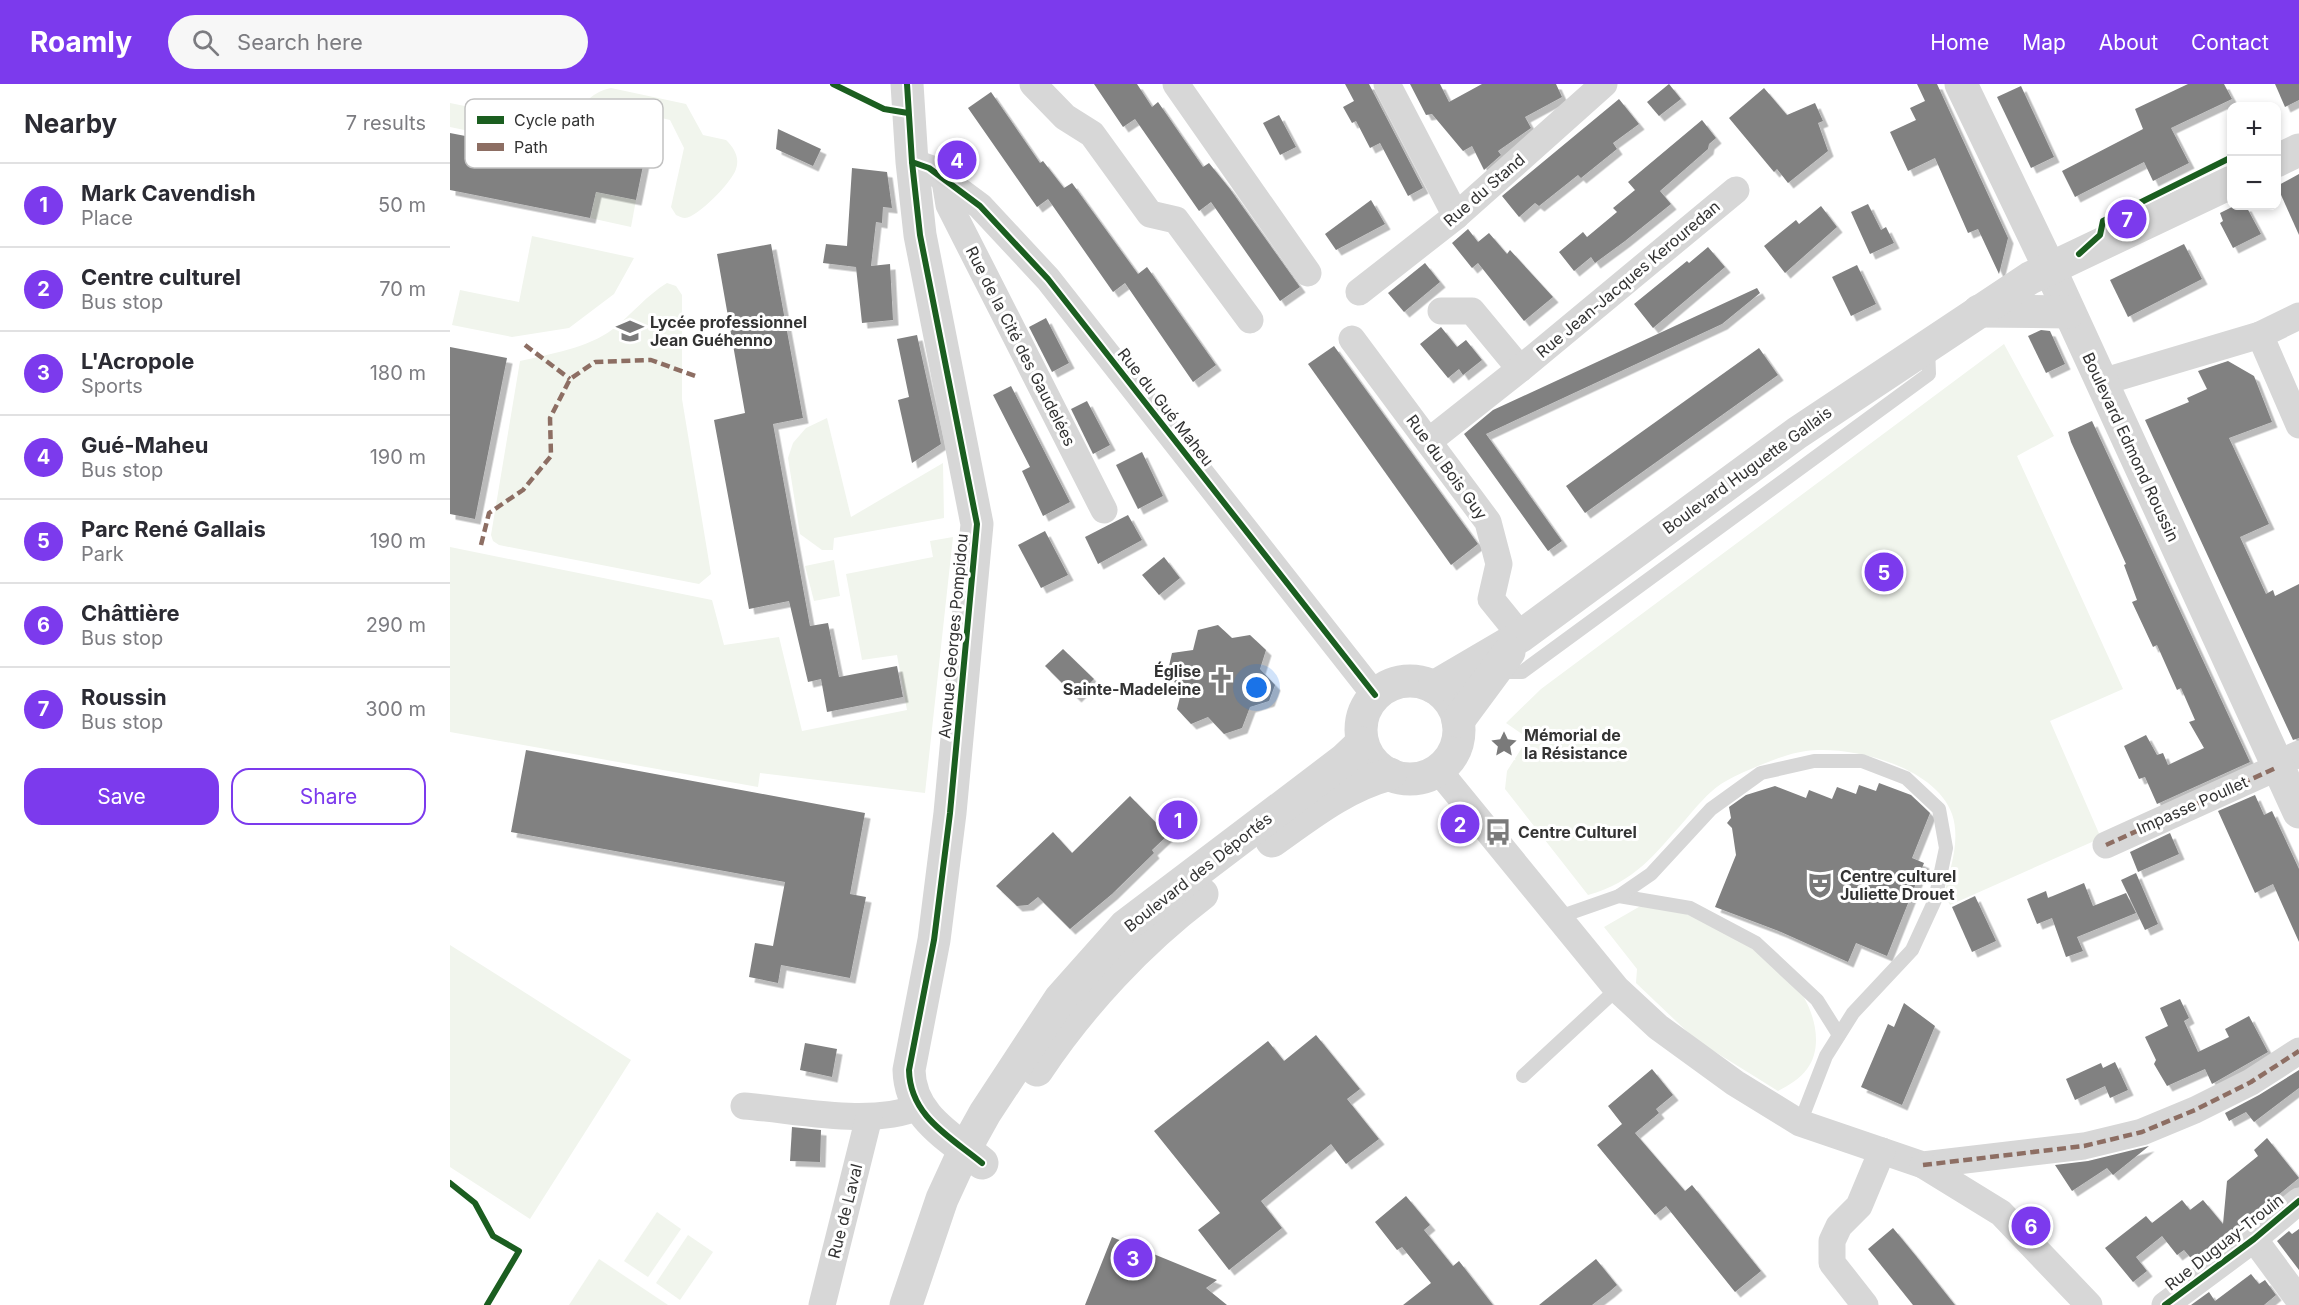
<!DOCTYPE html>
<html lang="en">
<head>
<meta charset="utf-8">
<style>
  body { margin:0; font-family:Inter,sans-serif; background:#f7f7f7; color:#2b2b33 }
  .controls { position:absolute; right:18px; top:18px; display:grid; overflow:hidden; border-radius:12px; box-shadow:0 3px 9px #0003 }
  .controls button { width:54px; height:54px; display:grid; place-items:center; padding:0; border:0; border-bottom:2px solid #e1e1e2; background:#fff; color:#2b2b33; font:30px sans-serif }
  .you { position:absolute; left:807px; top:604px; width:21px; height:21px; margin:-15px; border:4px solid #fff; border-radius:50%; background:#1a73e8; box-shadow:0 0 0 9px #1a73e833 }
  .badge { display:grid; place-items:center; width:39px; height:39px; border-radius:50%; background:#7c3aed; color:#fff; font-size:20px; font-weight:700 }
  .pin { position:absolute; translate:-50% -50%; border:3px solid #fff; box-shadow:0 2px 6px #0006 }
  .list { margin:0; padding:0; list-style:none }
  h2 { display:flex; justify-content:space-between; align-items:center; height:78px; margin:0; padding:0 24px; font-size:26px }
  h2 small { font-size:20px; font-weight:400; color:#7c7c81 }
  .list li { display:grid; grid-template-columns:39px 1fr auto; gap:18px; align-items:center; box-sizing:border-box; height:84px; padding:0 24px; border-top:2px solid #e1e1e2 }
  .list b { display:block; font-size:22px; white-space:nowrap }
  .list p { margin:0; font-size:20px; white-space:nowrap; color:#7c7c81 }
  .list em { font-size:20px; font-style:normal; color:#7c7c81 }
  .actions { display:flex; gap:12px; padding:18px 24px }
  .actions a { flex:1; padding:14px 0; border:2px solid #7c3aed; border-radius:18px; text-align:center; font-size:21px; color:#7c3aed }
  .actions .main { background:#7c3aed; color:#fff }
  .icon { flex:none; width:33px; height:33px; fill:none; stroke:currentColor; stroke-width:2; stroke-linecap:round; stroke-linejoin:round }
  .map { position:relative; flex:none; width:1849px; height:1221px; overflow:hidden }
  header { display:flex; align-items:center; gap:36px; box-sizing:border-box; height:84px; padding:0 30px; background:#7c3aed; color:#fff }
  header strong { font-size:28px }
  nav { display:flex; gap:33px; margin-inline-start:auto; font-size:21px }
  .search { width:420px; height:54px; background:#f7f7f7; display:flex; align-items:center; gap:15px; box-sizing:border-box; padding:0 21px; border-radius:33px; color:#7c7c81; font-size:22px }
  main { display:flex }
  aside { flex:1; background:#fff }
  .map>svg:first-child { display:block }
</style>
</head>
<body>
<header>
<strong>Roamly</strong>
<div class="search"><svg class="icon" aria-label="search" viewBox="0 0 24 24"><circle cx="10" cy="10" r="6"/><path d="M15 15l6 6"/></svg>Search here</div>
<nav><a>Home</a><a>Map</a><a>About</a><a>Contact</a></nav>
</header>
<main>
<aside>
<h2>Nearby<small>7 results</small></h2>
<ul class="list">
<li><span class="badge">1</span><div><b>Mark Cavendish</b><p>Place</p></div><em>50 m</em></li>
<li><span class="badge">2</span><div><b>Centre culturel</b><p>Bus stop</p></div><em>70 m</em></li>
<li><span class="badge">3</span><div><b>L'Acropole</b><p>Sports</p></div><em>180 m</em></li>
<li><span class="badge">4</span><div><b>Gué-Maheu</b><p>Bus stop</p></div><em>190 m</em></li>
<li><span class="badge">5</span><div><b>Parc René Gallais</b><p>Park</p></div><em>190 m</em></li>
<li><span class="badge">6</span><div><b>Châttière</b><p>Bus stop</p></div><em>290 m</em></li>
<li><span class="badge">7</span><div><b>Roussin</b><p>Bus stop</p></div><em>300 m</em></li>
</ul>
<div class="actions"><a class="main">Save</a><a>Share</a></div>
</aside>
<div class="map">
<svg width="1849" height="1221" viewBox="0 0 1849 1221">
  <defs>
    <filter id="shadow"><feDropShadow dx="5.5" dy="5.5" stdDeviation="0" flood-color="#0004"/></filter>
  </defs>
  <rect width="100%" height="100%" fill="#fff"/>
  <!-- green -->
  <g fill="#f1f5ed">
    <path d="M161,4L236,20L253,51L276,56C284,64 290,73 286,85C282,98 248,133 235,134C232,134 229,132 226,131L221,123L234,64L220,36L156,21L143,73L0,43V19L123,44C131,23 138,9 161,4Z"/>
    <polygon points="146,108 186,116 181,143 140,134"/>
    <polygon points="82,152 184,174 164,210 119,244 62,253 2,241 10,206 69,218"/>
    <path d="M217,199L226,202L232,211V315L261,490L249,500L49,461L43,457L41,451L70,277C100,270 138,264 163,245C182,230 197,211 217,199Z"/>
    <path d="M1554,260L1604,352L1567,372L1673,605L1600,637L1651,754L1500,821L1494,810C1500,785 1511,756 1502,730C1485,682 1400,661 1356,667C1340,669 1323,676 1308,682C1296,687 1282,693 1271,700C1258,709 1246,723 1236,735C1204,771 1185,798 1138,811L1055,705L1057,687L1078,654L1056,639L1091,605Z"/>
    <polygon points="377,334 401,433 493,379 494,434 384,454 383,466 372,466 350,450 338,374 343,359 356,344"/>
    <polygon points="503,453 475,709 310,689 308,703 0,648 0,463 262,516 274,561 329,553 352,647 457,626 447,571 412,576 396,490 483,473 480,457"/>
    <polygon points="384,476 390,512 364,517 355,482"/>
    <path d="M1194,820C1211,825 1231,827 1247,834C1280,848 1317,872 1342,897C1362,918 1376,960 1357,985C1350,995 1339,1001 1328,1007L1246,956L1186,899L1187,885L1154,843Z"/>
    <polygon points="0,861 181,976 80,1135 0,1083"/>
    <polygon points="207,1128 231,1145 198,1193 174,1177"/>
    <polygon points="238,1151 263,1168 230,1216 206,1199"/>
    <polygon points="149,1175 218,1221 119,1221"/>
  </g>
  <!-- building -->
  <g fill="#818181" filter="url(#shadow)">
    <polygon points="644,0 687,0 702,23 708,18 753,83 759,79 780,105 850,203 830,217 761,118 749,127 685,35 673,43"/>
    <polygon points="895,0 919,0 973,104 958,112 930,59 920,64 906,37 902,39 893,23 904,17"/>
    <polygon points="960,0 990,0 999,18 1032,0 1106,0 1112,13 1075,33 1081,44 1048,67 1051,71 1034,86 1022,62 1013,67 982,30 976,31"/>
    <polygon points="1219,0 1231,15 1209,32 1197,18"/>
    <polygon points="1467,0 1487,0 1558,154 1549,190 1528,145 1518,149 1485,74 1458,87 1440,48 1466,36 1460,24 1475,17"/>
    <polygon points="1738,0 1774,0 1782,15 1721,44 1739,79 1703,97 1694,78 1625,113 1612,87 1693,45 1685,25"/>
    <polygon points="1825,0 1849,0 1849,16 1835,23"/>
    <polygon points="1571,2 1604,73 1581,84 1547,13"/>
    <polygon points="1314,4 1337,31 1365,19 1373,37 1368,39 1378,67 1338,99 1327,85 1324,88 1279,34"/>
    <polygon points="541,8 590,79 593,77 614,104 622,99 688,190 697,183 766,281 743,298 675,199 663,208 598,115 587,123 518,24"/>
    <polygon points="1169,15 1189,40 1163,59 1167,65 1131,94 1128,91 1089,122 1085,119 1069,133 1052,112"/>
    <polygon points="162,29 202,38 186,116 146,108 140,134 0,106 0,49 152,79"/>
    <polygon points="829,31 846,63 830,71 813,39"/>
    <polygon points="1252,36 1266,54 1259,60 1258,65 1210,107 1221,120 1175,157 1145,179 1141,173 1124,187 1109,168 1133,148 1137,153 1167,128 1163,124 1185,106 1178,98"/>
    <polygon points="328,45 371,65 363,82 326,65"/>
    <polygon points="402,84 437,88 442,124 433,123 432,139 426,138 421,182 440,180 443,236 412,239 406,183 373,179 376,160 397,162"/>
    <polygon points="1849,90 1849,151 1827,102"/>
    <polygon points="921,116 935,140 886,166 875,150"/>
    <polygon points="1418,120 1431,146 1436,143 1444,159 1420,170 1401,128"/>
    <polygon points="1371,122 1387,143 1335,189 1314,162 1346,136 1349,140"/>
    <polygon points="1784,122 1796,122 1811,150 1783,164 1770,139 1773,137 1770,129"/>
    <polygon points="1018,145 1028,158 1039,149 1057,170 1060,166 1103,213 1074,237 1028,179 1022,184 1002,159"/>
    <polygon points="321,160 353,334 323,340 360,542 378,539 389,593 447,582 453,613 377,628 371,595 358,598 339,517 299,525 264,336 295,329 267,170"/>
    <polygon points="1734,160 1752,195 1678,233 1660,196"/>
    <polygon points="1258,163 1275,183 1203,244 1184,220 1237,177 1239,179"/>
    <polygon points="975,179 990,198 954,228 938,209"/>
    <polygon points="1407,181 1426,220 1401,232 1382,193"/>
    <polygon points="1307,204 1310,209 1272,240 1036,350 1112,457 1098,467 1014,350 1043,326"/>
    <polygon points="596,234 619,279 602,288 579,243"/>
    <polygon points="991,243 1007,263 1016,256 1032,276 1013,291 1009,285 998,294 970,260"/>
    <polygon points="1591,246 1600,247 1615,280 1596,289 1578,252"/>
    <polygon points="467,251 491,360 462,379 448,316 459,313 447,255"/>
    <polygon points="884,262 1028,460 1001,481 858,280"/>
    <polygon points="0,263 57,274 25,435 0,430"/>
    <polygon points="1309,264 1328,291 1135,429 1116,402"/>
    <polygon points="1778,277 1804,292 1822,338 1779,354 1819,440 1790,453 1816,510 1823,506 1825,512 1849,500 1849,654 1843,656 1695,336 1739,318 1737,314 1757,305 1748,287"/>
    <polygon points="561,302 620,418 593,432 572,387 580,383 543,311"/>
    <polygon points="637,317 660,361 643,370 621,325"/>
    <polygon points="1642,337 1800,678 1707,720 1695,693 1689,695 1674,662 1696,651 1707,671 1713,669 1718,681 1754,664 1739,638 1745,636 1731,604 1727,606 1707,561 1703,563 1682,518 1687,516 1674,481 1676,480 1621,358 1618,348"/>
    <polygon points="692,368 713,412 688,425 666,381"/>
    <polygon points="678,431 692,456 648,480 635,453"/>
    <polygon points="595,447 618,491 591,504 568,461"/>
    <polygon points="714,473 730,494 709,511 692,491"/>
    <polygon points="768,541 782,554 800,551 816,566 810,585 825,601 819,617 800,623 792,644 774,650 758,633 741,640 727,625 732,605 717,591 722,569 743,566 748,546"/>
    <polygon points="613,565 644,595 626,613 595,582"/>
    <polygon points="76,666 415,729 400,810 416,813 400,894 331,881 328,899 299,893 305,859 323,862 335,798 61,748"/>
    <polygon points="1429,699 1461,711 1480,729 1462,774 1474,779 1437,872 1406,859 1398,878 1331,848 1265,823 1286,771 1282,744 1277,739 1281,734 1279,723 1296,711 1325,702 1356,714 1359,706 1382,715 1387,703 1406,710 1409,701 1426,707"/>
    <polygon points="1805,711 1814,731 1822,727 1849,785 1849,858 1823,800 1805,809 1768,727"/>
    <polygon points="680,712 718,751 702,766 704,769 662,810 620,845 588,813 578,821 567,822 546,802 603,748 622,769"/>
    <polygon points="1720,749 1729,770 1688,788 1680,768"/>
    <polygon points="1686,789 1708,840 1695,846 1671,796"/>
    <polygon points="1634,799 1643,822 1676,809 1686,829 1627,853 1633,867 1616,873 1602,834 1587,840 1577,815 1596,807 1598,814"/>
    <polygon points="1525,812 1546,857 1522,868 1502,823"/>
    <polygon points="1730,915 1739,934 1734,937 1748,968 1779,953 1775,945 1799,932 1818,968 1762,1000 1755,985 1717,1002 1704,980 1706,976 1695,953 1718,942 1710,924"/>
    <polygon points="1454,919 1485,942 1452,1021 1411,1003 1438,940 1444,943"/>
    <polygon points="866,951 910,1005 897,1015 929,1055 896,1080 881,1060 811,1117 832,1144 779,1186 748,1146 770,1129 704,1047 818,957 834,977"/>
    <polygon points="355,959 387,965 382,993 350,986"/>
    <polygon points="1665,978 1678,1006 1660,1014 1655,1002 1625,1016 1616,995 1651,979 1653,984"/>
    <polygon points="1202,985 1223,1011 1206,1025 1209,1029 1185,1049 1235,1107 1242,1101 1311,1187 1285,1208 1216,1122 1205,1131 1147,1061 1172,1040 1158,1022"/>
    <polygon points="1849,986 1849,1004 1804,1038 1796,1028 1779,1037 1775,1029 1809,1011"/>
    <polygon points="342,1043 371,1046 370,1078 340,1077"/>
    <polygon points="1817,1054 1849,1094 1745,1179 1734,1166 1727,1171 1712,1152 1686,1173 1697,1187 1683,1198 1655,1164 1696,1132 1702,1139 1732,1116 1740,1126 1753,1116 1773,1140 1777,1097 1808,1072 1804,1066"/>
    <polygon points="1699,1062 1663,1091 1657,1084 1622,1107 1605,1081 1638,1077"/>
    <polygon points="956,1112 980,1141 974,1146 1003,1182 1009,1177 1043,1221 953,1221 981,1199 952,1163 947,1166 925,1138"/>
    <polygon points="1443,1144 1466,1172 1505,1221 1463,1221 1418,1165"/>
    <polygon points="1849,1145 1849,1186 1827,1157 1839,1147 1842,1150"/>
    <polygon points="662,1153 767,1196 756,1204 777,1221 635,1221"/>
    <polygon points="1146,1175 1167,1201 1159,1208 1142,1221 1089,1221"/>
    <polygon points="1801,1190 1809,1200 1815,1196 1826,1211 1814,1221 1741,1221 1759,1208 1765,1217"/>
  </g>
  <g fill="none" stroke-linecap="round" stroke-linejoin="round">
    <!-- service -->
    <g stroke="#d7d7d7" stroke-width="14">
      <polyline points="1047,588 1072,588 1479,290 1478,263"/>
      <polyline points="1169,812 1240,824 1306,859 1367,916 1389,951"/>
      <polyline points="1106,834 1169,812 1201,790 1261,725 1311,689 1364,677 1412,677 1456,694 1489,725 1496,764 1485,816 1462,866 1403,929 1376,972 1350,1039"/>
      <polyline points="1073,992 1167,905"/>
    </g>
    <!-- minor -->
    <g stroke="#d7d7d7" stroke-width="27">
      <polyline points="583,0 615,33 642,50 700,130 726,136 800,236"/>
      <polyline points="726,0 858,189"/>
      <polyline points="937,0 1006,132"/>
      <polyline points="462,78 479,84 530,122 598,195 925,611"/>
      <polyline points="495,97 499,121 654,426"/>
      <polyline points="909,208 1006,132 1154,0"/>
      <polyline points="991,227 1022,227 1070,285"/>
      <polyline points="1810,251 1849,341"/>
      <polyline points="902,255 1038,438 1049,480 1041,515 1071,552"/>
      <polyline points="1652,298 1810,251 1849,232"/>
      <polyline points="979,357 1070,285 1286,106"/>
      <polyline points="1827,680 1849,670"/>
      <polyline points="988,686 1167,905 1208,943 1285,999 1350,1039 1473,1081 1634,1062 1692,1048 1745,1026 1801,998 1849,967"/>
      <polyline points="1656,761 1828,683"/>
      <path d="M294,1022C347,1026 420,1043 468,1023"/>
      <polyline points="1473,1081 1551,1129 1639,1221"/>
      <polyline points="1804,1155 1849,1216"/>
      <polyline points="372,1221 419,1033"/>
      <polyline points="1415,1221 1382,1179 1382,1157 1389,1142 1409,1122 1432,1067"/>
      <polyline points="1715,1221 1804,1155 1849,1117"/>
    </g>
    <!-- tertiary -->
    <g stroke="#d7d7d7" stroke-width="33">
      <path d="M457,0L462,78L470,151L527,440L500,729L484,856L459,986C460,1032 499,1052 532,1079"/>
      <polyline points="1511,0 1599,183 1849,728"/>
      <polyline points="1826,77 1849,66"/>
      <polyline points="1529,227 1619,228"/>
      <circle cx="960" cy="646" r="49"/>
      <polyline points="984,603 1071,552 1347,349 1580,194 1782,98"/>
      <polyline points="1008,637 1059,568"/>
      <path d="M822,757C860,730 895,702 940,690"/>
      <path d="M587,986C631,920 689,858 752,810"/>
      <polyline points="456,1221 492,1115 515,1065 535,1029 610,915 675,842 894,676 912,659"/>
    </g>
    <!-- quiet -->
    <g stroke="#8d6e63" stroke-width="4.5" stroke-dasharray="9 4.5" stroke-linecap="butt">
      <polyline points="75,261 120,295"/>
      <polyline points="31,461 39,429 73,406 101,372 100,334 120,295 145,278 201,276 248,293"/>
      <polyline points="1656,761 1828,683"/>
      <polyline points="1473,1081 1634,1062 1692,1048 1745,1026 1801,998 1849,967"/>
    </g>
    <defs>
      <g id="cycleway">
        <polyline points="383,0 434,25 458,29"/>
        <path d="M457,0L462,78L470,151L527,440L500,729L484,856L459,986C460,1032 499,1052 532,1079"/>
        <polyline points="462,78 479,84 530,122 598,195 925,611"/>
        <polyline points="1629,170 1650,151 1653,137 1782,73"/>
        <polyline points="0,1099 25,1119 43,1152 69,1167 37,1221"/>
        <polyline points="1715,1221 1804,1155 1849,1117"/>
      </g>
    </defs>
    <!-- cycleway casing -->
    <use href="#cycleway" stroke="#fff" stroke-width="10"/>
    <!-- cycleway -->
    <use href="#cycleway" stroke="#1b5e20" stroke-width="6"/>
  </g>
  <!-- icons -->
  <defs>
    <symbol id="school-bare" viewBox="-9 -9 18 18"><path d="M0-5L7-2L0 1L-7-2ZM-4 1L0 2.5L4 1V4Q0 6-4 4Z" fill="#7a7a7a" stroke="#fff" stroke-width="2.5" paint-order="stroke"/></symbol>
    <symbol id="church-bare" viewBox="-9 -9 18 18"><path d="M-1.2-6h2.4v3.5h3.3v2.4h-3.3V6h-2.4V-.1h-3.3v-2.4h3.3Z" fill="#7a7a7a" stroke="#fff" stroke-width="2.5" paint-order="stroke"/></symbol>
    <symbol id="sight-bare" viewBox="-9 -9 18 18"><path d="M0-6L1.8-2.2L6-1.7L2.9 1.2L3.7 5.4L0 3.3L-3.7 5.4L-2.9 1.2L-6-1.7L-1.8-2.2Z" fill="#7a7a7a" stroke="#fff" stroke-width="2.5" paint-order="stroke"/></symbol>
    <symbol id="bus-bare" viewBox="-9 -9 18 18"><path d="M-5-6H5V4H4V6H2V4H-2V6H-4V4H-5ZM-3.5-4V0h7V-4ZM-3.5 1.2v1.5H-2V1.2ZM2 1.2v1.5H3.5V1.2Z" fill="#7a7a7a" stroke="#fff" stroke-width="2.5" paint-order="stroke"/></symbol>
    <symbol id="theatre-bare" viewBox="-9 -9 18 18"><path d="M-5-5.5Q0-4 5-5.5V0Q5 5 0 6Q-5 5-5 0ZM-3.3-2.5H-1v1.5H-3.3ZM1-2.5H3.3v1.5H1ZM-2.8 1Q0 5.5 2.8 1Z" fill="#7a7a7a" stroke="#fff" stroke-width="2.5" paint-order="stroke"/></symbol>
  </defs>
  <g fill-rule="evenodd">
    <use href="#school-bare" x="161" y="228" width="38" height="38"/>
    <use href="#church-bare" x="752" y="577" width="38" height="38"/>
    <use href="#sight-bare" x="1035" y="641" width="38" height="38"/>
    <use href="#bus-bare" x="1029" y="729" width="38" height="38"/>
    <use href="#theatre-bare" x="1351" y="782" width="38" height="38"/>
  </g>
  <g text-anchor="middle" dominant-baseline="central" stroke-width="6" stroke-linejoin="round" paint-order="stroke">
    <!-- street labels -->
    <g font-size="16" fill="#333" stroke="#fff">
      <text transform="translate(1034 106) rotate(-41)">Rue du Stand</text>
      <text transform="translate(1178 195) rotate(-40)">Rue Jean-Jacques Kerouredan</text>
      <text transform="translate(571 262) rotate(63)">Rue de la Cité des Gaudelées</text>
      <text transform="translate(716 323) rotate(52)">Rue du Gué Maheu</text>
      <text transform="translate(1681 363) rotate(65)">Boulevard Edmond Roussin</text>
      <text transform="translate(997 383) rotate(54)">Rue du Bois Guy</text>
      <text transform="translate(1297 386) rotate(-36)">Boulevard Huguette Gallais</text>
      <text transform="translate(503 552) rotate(-85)">Avenue Georges Pompidou</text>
      <text transform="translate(1742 721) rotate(-24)">Impasse Poullet</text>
      <text transform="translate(748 788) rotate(-38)">Boulevard des Déportés</text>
      <text transform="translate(395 1127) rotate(-76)">Rue de Laval</text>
      <text transform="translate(1774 1158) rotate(-38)">Rue Duguay-Trouin</text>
    </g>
    <!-- poi labels -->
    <g font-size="16" font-weight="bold" fill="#333" stroke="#fff" text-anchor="start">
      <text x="200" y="238">Lycée professionnel<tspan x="200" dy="18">Jean Guéhenno</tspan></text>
      <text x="751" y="587" text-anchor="end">Église<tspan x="751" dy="18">Sainte-Madeleine</tspan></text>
      <text x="1074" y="651">Mémorial de<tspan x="1074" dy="18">la Résistance</tspan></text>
      <text x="1068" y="748">Centre Culturel</text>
      <text x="1390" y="792">Centre culturel<tspan x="1390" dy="18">Juliette Drouet</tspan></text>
    </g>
  </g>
  <!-- legend -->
  <rect x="15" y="15" width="198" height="69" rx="9" fill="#fff" stroke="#c2c2c2" stroke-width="1.5"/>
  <rect x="27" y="32" width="27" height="8" fill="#1b5e20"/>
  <rect x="27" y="59" width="27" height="8" fill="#8d6e63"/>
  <g font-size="16" fill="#333">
    <text x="64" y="42">Cycle path</text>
    <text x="64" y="69">Path</text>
  </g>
</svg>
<div class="controls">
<button>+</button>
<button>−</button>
</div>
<div class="you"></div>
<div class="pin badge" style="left:728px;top:736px">1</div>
<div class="pin badge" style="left:1010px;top:740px">2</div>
<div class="pin badge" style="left:683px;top:1174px">3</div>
<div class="pin badge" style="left:507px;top:76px">4</div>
<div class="pin badge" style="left:1434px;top:488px">5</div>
<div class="pin badge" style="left:1581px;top:1142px">6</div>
<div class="pin badge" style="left:1677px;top:135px">7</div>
</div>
</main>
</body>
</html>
